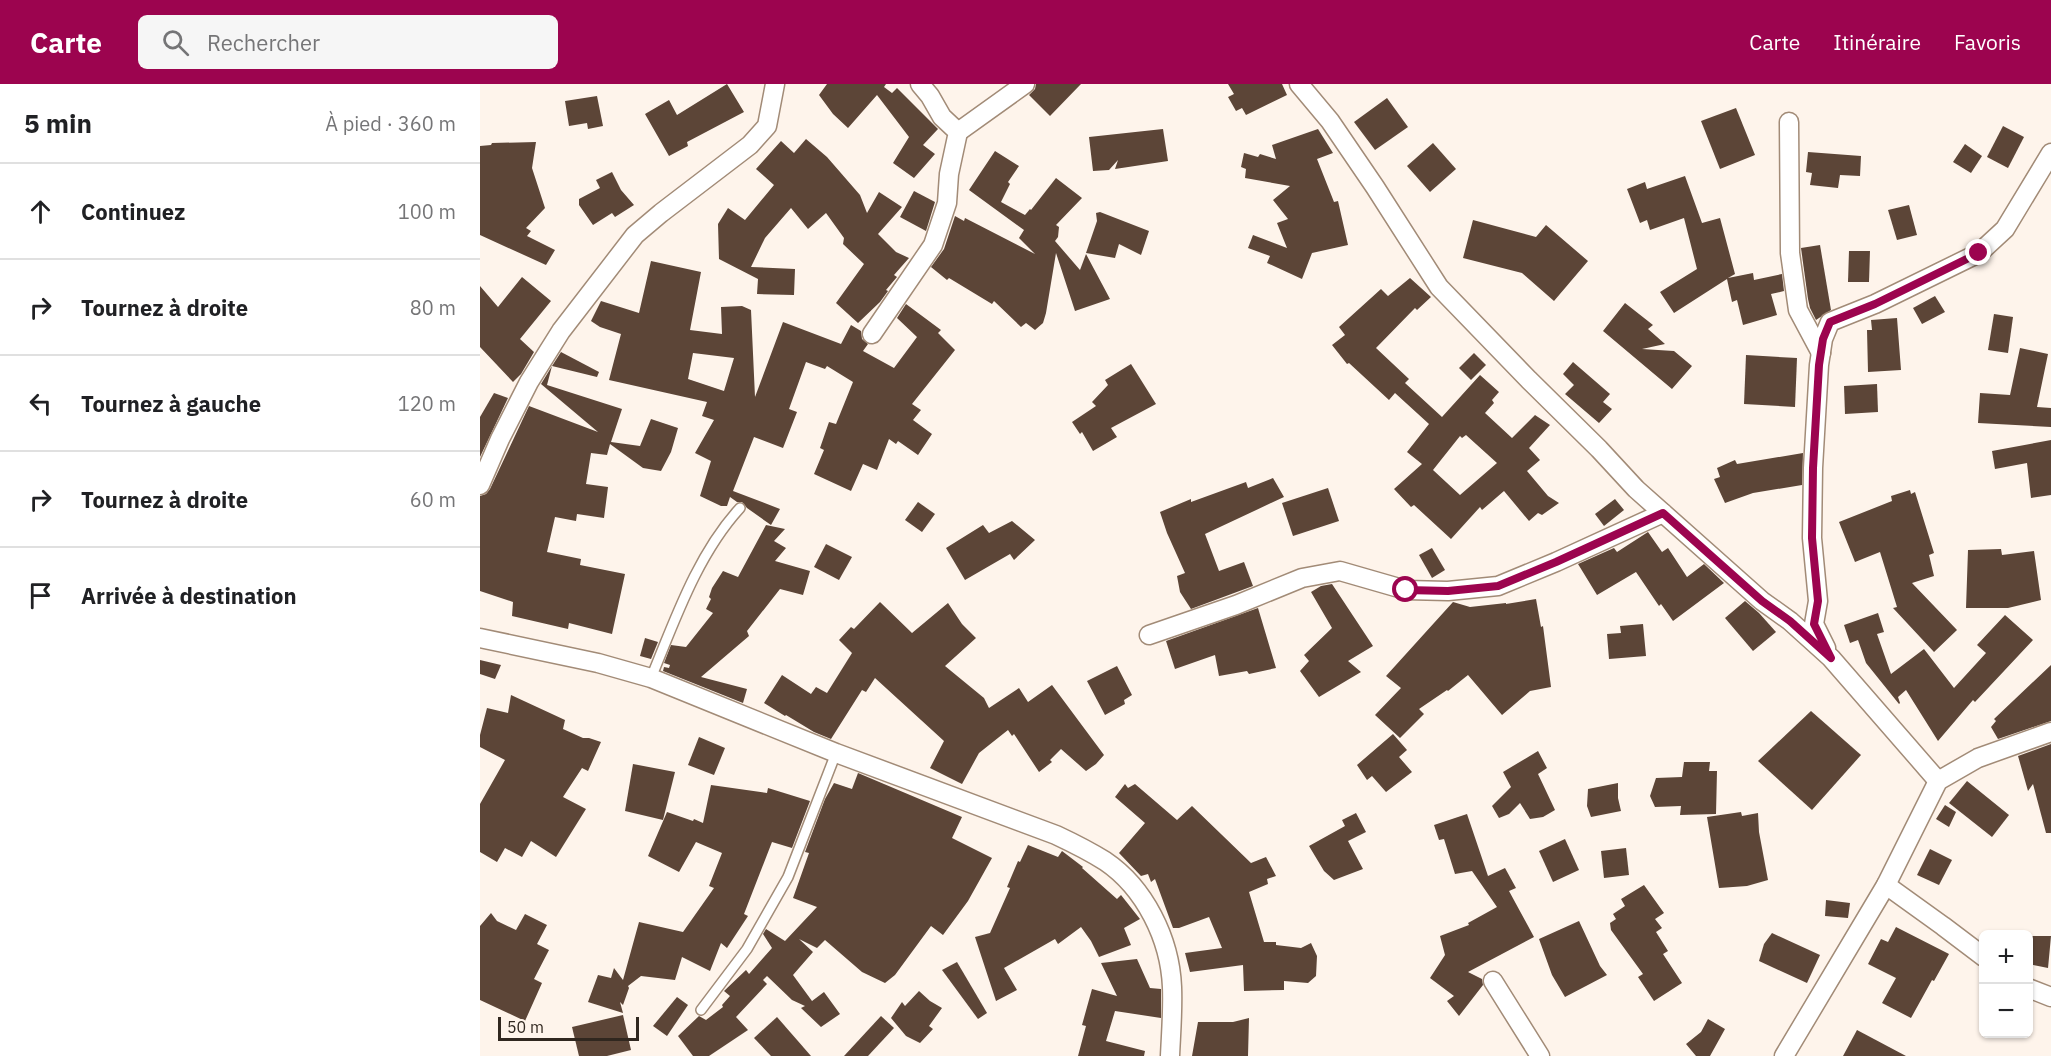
<!DOCTYPE html>
<html lang="fr">
<head>
<meta charset="utf-8">
<style>
  body { margin:0; font-family:"IBM Plex Sans",sans-serif; background:#f6f6f6; color:#202124 }
  .controls { position:absolute; right:18px; bottom:18px; display:grid; overflow:hidden; border-radius:9px; box-shadow:0 2px 4px #0004 }
  .controls button { width:54px; height:54px; display:grid; place-items:center; padding:0; border:0; border-bottom:2px solid #e0e0e0; background:#fff; color:#202124; font:30px sans-serif }
  .scale { position:absolute; left:18px; bottom:15px; width:141px; box-sizing:border-box; padding-left:6px; border:3px solid #30271f; border-top:0; font-size:16px; line-height:21px; white-space:nowrap; color:#30271f; -webkit-text-stroke:4px #fef4eb; paint-order:stroke }
  .stop { position:absolute; width:18px; height:18px; margin:-14px; border:4px solid #9c044f; border-radius:50%; background:#fff }
  .stop.end { background:#9c044f; border-color:#fff; box-shadow:0 2px 6px #0008 }
  .list { margin:0; padding:0; list-style:none }
  h2 { display:flex; justify-content:space-between; align-items:center; height:78px; margin:0; padding:0 24px; font-size:26px }
  h2 small { font-size:20px; font-weight:400; color:#757577 }
  .list li { display:grid; grid-template-columns:39px 1fr auto; gap:18px; align-items:center; box-sizing:border-box; height:96px; padding:0 24px; border-top:2px solid #e0e0e0 }
  .list b { display:block; font-size:22px; white-space:nowrap }
  .list em { font-size:20px; font-style:normal; color:#757577 }
  .icon { flex:none; width:33px; height:33px; fill:none; stroke:currentColor; stroke-width:2; stroke-linecap:round; stroke-linejoin:round }
  .map { position:relative; flex:none; width:1571px; height:972px; overflow:hidden }
  header { display:flex; align-items:center; gap:36px; box-sizing:border-box; height:84px; padding:0 30px; background:#9c044f; color:#fff }
  header strong { font-size:28px }
  nav { display:flex; gap:33px; margin-inline-start:auto; font-size:21px }
  .search { width:420px; height:54px; background:#f6f6f6; display:flex; align-items:center; gap:15px; box-sizing:border-box; padding:0 21px; border-radius:9px; color:#757577; font-size:22px }
  main { display:flex }
  aside { flex:1; background:#fff }
  .map>svg:first-child { display:block }
</style>
</head>
<body>
<header>
<strong>Carte</strong>
<div class="search"><svg class="icon" aria-label="search" viewBox="0 0 24 24"><circle cx="10" cy="10" r="6"/><path d="M15 15l6 6"/></svg>Rechercher</div>
<nav><a>Carte</a><a>Itinéraire</a><a>Favoris</a></nav>
</header>
<main>
<aside>
<h2>5 min<small>À pied · 360 m</small></h2>
<ul class="list">
<li><svg class="icon" aria-label="ahead" viewBox="0 0 24 24"><path d="M12 20V5M6 11l6-6 6 6"/></svg><div><b>Continuez</b></div><em>100 m</em></li>
<li><svg class="icon" aria-label="right" viewBox="0 0 24 24"><path d="M7 20v-9h11M14 6l5 5-5 5"/></svg><div><b>Tournez à droite</b></div><em>80 m</em></li>
<li><svg class="icon" aria-label="left" viewBox="0 0 24 24"><path d="M17 20v-9H6M10 6l-5 5 5 5"/></svg><div><b>Tournez à gauche</b></div><em>120 m</em></li>
<li><svg class="icon" aria-label="right" viewBox="0 0 24 24"><path d="M7 20v-9h11M14 6l5 5-5 5"/></svg><div><b>Tournez à droite</b></div><em>60 m</em></li>
<li><svg class="icon" aria-label="arrive" viewBox="0 0 24 24"><path d="M6 21V4h12l-3 4 3 4H6"/></svg><div><b>Arrivée à destination</b></div></li>
</ul>
</aside>
<div class="map">
<svg width="1571" height="972" viewBox="0 0 1571 972">
  <rect width="100%" height="100%" fill="#fef4eb"/>
  <!-- building -->
  <g fill="#5c4537" fill-rule="evenodd">
    <polygon points="247,0 264,28 207,58 208,62 189,72 165,30 189,16 197,31"/>
    <polygon points="347,0 406,0 404,3 412,9 417,4 458,45 443,61 455,70 434,94 413,79 429,53 397,11 368,44 353,30 339,11"/>
    <polygon points="556,0 601,0 570,32 549,11 555,5"/>
    <polygon points="748,0 802,0 807,11 766,31 762,24 756,27 748,13 754,10"/>
    <polygon points="117,12 123,42 108,45 107,39 89,42 85,17"/>
    <polygon points="907,14 928,43 895,66 874,38"/>
    <polygon points="1256,24 1275,71 1240,85 1221,37"/>
    <polygon points="1523,42 1544,53 1528,84 1507,73"/>
    <polygon points="683,45 688,77 635,85 638,76 629,86 613,87 609,53"/>
    <polygon points="838,45 853,69 837,75 854,118 858,117 868,161 832,169 822,195 787,179 790,172 768,164 773,151 807,164 797,139 808,135 793,116 810,102 765,94 766,85 761,83 764,69 778,73 780,70 796,75 792,61"/>
    <polygon points="326,55 347,73 380,111 387,129 399,108 422,123 398,150 416,168 429,174 414,191 417,193 406,206 408,207 400,218 378,239 356,219 384,180 363,160 364,154 346,129 328,145 311,124 285,154 271,183 315,185 314,211 277,210 278,195 239,175 238,140 248,124 265,136 294,101 276,85 301,57 314,69"/>
    <polygon points="56,58 52,84 65,124 46,144 51,147 47,152 75,166 66,181 0,151 0,62 11,61 12,59"/>
    <polygon points="953,59 976,85 950,108 927,82"/>
    <polygon points="1485,60 1502,72 1491,89 1473,78"/>
    <polygon points="515,67 539,82 528,98 530,100 521,118 545,131 550,125 551,126 576,94 602,114 576,141 579,143 578,153 575,157 600,186 606,170 630,215 595,227 576,169 566,229 563,239 555,246 546,239 541,243 514,217 512,220 469,194 467,196 451,183 464,165 475,132 484,137 485,134 555,170 539,154 544,146 489,106"/>
    <polygon points="1328,68 1381,72 1380,92 1360,91 1358,104 1330,101 1332,89 1326,88"/>
    <polygon points="132,88 141,106 154,121 135,133 132,129 113,141 99,121 99,115 120,104 116,96"/>
    <polygon points="1205,92 1222,139 1240,134 1255,190 1248,194 1273,189 1274,196 1302,190 1304,207 1291,210 1297,231 1263,241 1257,216 1252,218 1247,195 1194,229 1180,208 1217,185 1204,134 1170,146 1167,136 1160,139 1147,105 1165,98 1167,105"/>
    <polygon points="434,107 455,118 446,147 420,133"/>
    <polygon points="1429,121 1437,151 1417,156 1408,126"/>
    <polygon points="620,128 669,147 661,171 639,160 635,174 606,169 617,137 616,129"/>
    <polygon points="993,136 1056,153 1066,141 1108,177 1074,217 1042,189 983,174"/>
    <polygon points="1340,161 1351,226 1336,236 1330,224 1328,215 1321,164"/>
    <polygon points="1369,167 1390,167 1389,198 1368,198"/>
    <path d="M171,177L221,188L210,246L242,250L241,223L262,222L271,226L275,313L303,238L361,260L371,241L381,247L382,255L388,260L383,267L414,284L437,253L417,234L426,220L461,246L458,249L475,266L432,320L441,326L433,336L452,350L438,371L418,357L416,360L409,355L397,386L383,380L371,407L334,390L344,366L340,364L349,338L356,340L373,298L347,282L345,285L326,278L309,325L317,328L303,364L274,353L253,407L300,425L291,441L267,424L262,418H257L250,413L247,422H241L220,412L231,377L215,369L234,336L222,332L227,318L129,296L141,250L120,243L111,237L121,217L159,229ZM213,269L254,274L244,307L208,295Z"/>
    <polygon points="42,193 71,217 40,255 54,268 41,290 33,298 0,263 0,202 18,223"/>
    <path d="M930,194L951,213L937,226L935,224L896,264L929,295L925,299L962,333L1000,291L1019,308L1012,316L1014,319L1005,329L1032,354L1055,331L1070,341L1049,364L1060,376L1047,387L1068,412L1079,419L1062,431L1058,429L1049,437L1024,407L1002,426L1000,423L971,455L934,421L931,423L914,405L942,380L927,368L949,340L915,309L909,316L869,279L867,280L852,261L865,251L859,243L901,205L908,212ZM986,351L1017,379L980,411L953,386L980,352L982,354Z"/>
    <polygon points="1455,212 1465,228 1442,240 1433,224"/>
    <polygon points="1145,219 1173,241 1168,245 1185,260 1162,265 1194,267 1212,282 1192,305 1123,247"/>
    <polygon points="1514,230 1533,233 1528,269 1508,266"/>
    <polygon points="1417,234 1421,286 1388,288 1387,246 1392,246 1391,236"/>
    <polygon points="1540,264 1568,270 1557,323 1571,324 1571,343 1498,339 1500,309 1530,311"/>
    <polygon points="81,268 119,288 117,293 72,282"/>
    <polygon points="994,269 1006,281 991,296 979,284"/>
    <polygon points="1266,271 1317,274 1315,323 1264,320"/>
    <polygon points="1093,278 1130,310 1123,318 1132,325 1119,339 1085,310 1094,301 1083,290"/>
    <polygon points="651,280 676,320 631,344 637,353 613,367 602,348 600,350 592,338 616,322 612,318 628,301 625,296"/>
    <polygon points="72,282 67,301 142,325 131,358 160,362 171,335 198,344 191,368 181,387 163,384 130,360 127,371 111,369 106,400 128,403 124,434 97,430 96,437 75,433 67,468 101,475 100,481 145,490 132,550 89,539 88,545 32,532 33,518 0,507 0,412 6,410 10,405 49,322 118,348 61,300"/>
    <polygon points="1397,300 1398,328 1365,330 1364,302"/>
    <polygon points="14,309 28,314 0,373 0,333"/>
    <polygon points="1571,356 1571,411 1551,414 1547,379 1515,385 1512,367"/>
    <polygon points="1323,369 1322,401 1273,409 1245,419 1234,395 1240,393 1237,384 1255,376 1257,380"/>
    <polygon points="793,394 804,413 725,450 739,487 764,478 773,502 711,525 700,508 697,492 705,489 687,449 680,428 711,415 711,418 766,398 768,404"/>
    <polygon points="848,404 859,437 813,452 802,419"/>
    <polygon points="1430,406 1431,410 1435,408 1454,469 1449,471 1454,492 1432,499 1477,546 1454,568 1413,524 1417,523 1400,468 1375,478 1359,438 1412,417 1411,412"/>
    <polygon points="1135,415 1144,426 1124,442 1115,430"/>
    <polygon points="438,418 455,430 442,448 425,436"/>
    <polygon points="532,437 555,456 534,476 530,470 485,496 466,464 503,441 509,449"/>
    <polygon points="286,441 305,445 294,457 306,464 295,477 330,487 323,511 300,505 267,547 269,552 221,593 267,605 263,619 183,587 184,583 189,584 190,581 184,579 191,561 206,563 233,529 226,525 231,515 229,513 232,504 243,487 258,493"/>
    <polygon points="1168,448 1182,468 1188,464 1207,493 1224,480 1244,499 1193,537 1181,520 1179,522 1156,488 1117,511 1098,480 1134,464 1137,468"/>
    <polygon points="346,460 372,473 359,496 334,483"/>
    <polygon points="952,464 965,486 952,494 939,471"/>
    <polygon points="1521,465 1522,471 1554,467 1561,516 1528,524 1486,524 1488,466"/>
    <polygon points="852,500 893,562 868,577 881,588 839,613 820,587 829,577 824,571 852,544 831,508 841,502"/>
    <polygon points="1056,515 1061,543 1063,542 1071,603 1050,607 1022,631 988,591 968,607 967,606 939,625 944,630 920,654 895,631 921,604 906,592 973,518 990,523 1026,519 1026,520"/>
    <polygon points="1265,517 1279,529 1296,548 1273,567 1245,534"/>
    <polygon points="400,518 432,549 468,519 482,540 496,554 465,582 504,614 509,624 539,604 548,618 572,601 624,671 616,680 606,687 581,665 570,676 572,678 559,688 534,650 532,652 528,646 499,669 482,700 450,684 464,657 395,594 386,608 382,606 351,655 334,648 306,631 305,632 284,619 302,591 331,610 336,603 347,609 372,569 359,556 371,543 374,545"/>
    <polygon points="778,524 796,584 769,590 767,587 739,592 735,571 695,585 686,557"/>
    <polygon points="1398,529 1404,548 1397,550 1411,590 1444,565 1474,604 1506,569 1497,561 1525,531 1553,556 1495,618 1493,616 1458,657 1426,606 1418,613 1420,619 1419,620 1386,579 1378,556 1370,559 1364,541"/>
    <polygon points="1163,540 1166,572 1129,575 1127,550 1141,549 1140,542"/>
    <polygon points="165,554 178,558 171,575 160,572"/>
    <polygon points="0,576 21,581 15,595 0,590"/>
    <polygon points="1571,581 1571,637 1518,655 1511,643 1516,637 1514,635"/>
    <polygon points="637,582 652,611 644,616 645,620 625,631 607,597"/>
    <polygon points="31,611 85,636 83,645 103,654 109,654 121,658 108,687 102,684 83,713 106,725 76,773 51,757 42,773 25,764 17,778 0,768 0,720 25,676 0,663 0,651 7,624 28,629"/>
    <polygon points="1331,627 1381,671 1332,726 1278,677"/>
    <polygon points="913,650 927,666 919,673 932,688 906,708 892,692 887,696 877,681"/>
    <polygon points="219,653 245,664 234,691 208,681"/>
    <polygon points="1571,660 1571,749 1566,749 1553,700 1548,707 1538,672"/>
    <polygon points="1058,667 1067,684 1058,690 1075,726 1063,733 1050,735 1040,719 1029,730 1019,734 1012,722 1031,703 1023,688"/>
    <polygon points="1204,678 1230,678 1229,687 1237,687 1236,730 1200,731 1201,722 1175,723 1170,712 1176,694 1202,693"/>
    <polygon points="153,680 195,688 183,736 145,727"/>
    <polygon points="378,689 482,733 472,754 512,774 488,817 463,851 451,842 415,891 405,899 382,888 345,856 337,864 319,855 333,868 313,891 332,917 344,908 360,930 341,943 321,924 325,922 312,916 287,892 283,896 287,900 256,933 268,946 229,972 213,972 198,952 219,932 226,936 243,923 242,921 250,912 244,907 266,886 269,890 292,864 283,850 286,845 305,857 337,823 313,814 329,769 325,768 345,715 354,699 372,705"/>
    <polygon points="1487,697 1529,731 1512,753 1469,719"/>
    <polygon points="1138,699 1138,714 1141,727 1111,733 1107,722 1108,705"/>
    <polygon points="645,700 648,704 655,700 697,736 712,722 771,779 786,773 796,792 787,795 788,800 769,808 784,858 796,858 796,861 821,864 831,859 837,872 836,892 828,899 804,897 804,906 764,907 763,881 710,888 705,869 742,864 729,833 699,844 693,844 675,795 671,798 668,790 661,792 639,769 665,739 635,713"/>
    <polygon points="231,701 287,709 288,704 330,717 312,764 292,758 264,830 268,832 247,864 241,859 230,887 202,873 195,896 161,892 148,902 149,904 143,921 140,918 143,929 108,918 118,891 131,894 134,884 143,896 159,838 203,848 234,804 229,802 242,769 216,758 199,788 168,772 187,728 213,737 214,735 223,739"/>
    <polygon points="1465,721 1476,728 1469,743 1456,735"/>
    <polygon points="1261,728 1262,732 1278,729 1279,748 1288,796 1267,802 1239,804 1227,733"/>
    <polygon points="876,729 886,748 868,757 883,785 854,796 844,787 829,762 865,742 862,736"/>
    <polygon points="987,730 1008,792 1025,784 1036,804 1029,807 1054,853 988,888 1002,895 1003,901 979,932 967,917 974,912 950,894 965,871 960,852 989,841 988,839 1017,823 992,787 975,790 964,755 959,756 954,741"/>
    <polygon points="1085,755 1099,786 1073,798 1059,767"/>
    <polygon points="548,761 578,773 582,767 603,783 602,784 637,815 641,811 660,835 644,844 651,861 619,873 611,857 601,843 578,860 575,855 524,884 537,906 516,917 495,853 510,849 530,804 527,803 538,777 540,778"/>
    <polygon points="1146,764 1149,791 1124,794 1121,767"/>
    <polygon points="1450,765 1472,776 1459,801 1437,791"/>
    <polygon points="1164,801 1184,829 1175,835 1182,844 1176,848 1188,867 1183,870 1202,899 1174,917 1158,893 1163,890 1131,846 1130,839 1136,835 1133,830 1145,822 1141,815"/>
    <polygon points="1346,816 1370,819 1368,834 1345,832"/>
    <polygon points="11,829 17,837 36,846 45,830 67,841 57,860 69,866 54,895 62,899 45,937 0,916 0,842"/>
    <polygon points="1099,837 1120,882 1127,891 1085,913 1072,891 1059,855"/>
    <polygon points="1416,843 1469,870 1454,897 1452,896 1431,934 1402,919 1416,894 1388,880 1401,855 1408,858"/>
    <polygon points="1292,849 1340,871 1327,899 1279,877 1284,860"/>
    <polygon points="1548,852 1571,852 1568,884 1548,880"/>
    <polygon points="657,875 670,904 681,905 681,934 635,927 626,957 665,967 664,972 598,972 606,942 602,941 612,905 637,912 621,879"/>
    <polygon points="477,878 507,929 498,935 462,886"/>
    <polygon points="439,907 450,917 462,924 449,942 453,945 440,959 426,952 411,934 422,918 425,922"/>
    <polygon points="197,913 208,921 187,952 173,942"/>
    <polygon points="143,931 151,966 127,972 99,972 92,943"/>
    <polygon points="401,932 414,944 388,972 364,972"/>
    <polygon points="297,933 331,972 291,972 274,954"/>
    <polygon points="769,934 768,972 712,972 718,938 753,938"/>
    <polygon points="1228,935 1245,945 1230,972 1216,972 1206,960 1221,948"/>
    <polygon points="1377,946 1426,972 1363,972"/>
  </g>
  <g fill="none" stroke-linecap="round" stroke-linejoin="round">
    <defs>
      <g id="service">
        <path d="M171,594C195,536 217,471 260,424"/>
        <polyline points="221,926 267,865 308,793 356,669"/>
      </g>
      <g id="minor">
        <polyline points="819,0 850,37 895,103 959,203 1049,296 1119,365 1156,405 1282,517 1310,537 1351,574 1458,697"/>
        <polyline points="1309,38 1310,169 1318,226 1341,269"/>
        <polyline points="478,48 545,0"/>
        <polyline points="392,250 453,161 467,119 469,90 478,48 462,33 450,12 440,0"/>
        <polyline points="0,401 20,355 49,298 81,247 155,151 181,129 270,61 287,42 295,0"/>
        <polyline points="669,551 756,521 822,494 860,487 926,506 968,507 1018,502 1076,478 1183,429"/>
        <path d="M0,554L118,579L171,594L356,669L576,751C593,759 609,767 625,777C665,804 690,855 692,903C693,926 691,949 690,972"/>
        <polyline points="1346,564 1334,540 1338,517 1332,454 1333,384 1339,281 1343,255 1350,238 1395,220 1499,169 1525,145 1571,69"/>
        <polyline points="1406,801 1463,842 1504,873"/>
        <polyline points="1013,897 1060,972"/>
        <polyline points="1548,904 1571,913"/>
        <polyline points="1304,972 1406,801 1458,697 1498,674 1571,648"/>
      </g>
    </defs>
    <!-- service casing -->
    <use href="#service" stroke="#a28b77" stroke-width="12"/>
    <!-- minor casing -->
    <use href="#minor" stroke="#a28b77" stroke-width="21"/>
    <!-- service -->
    <use href="#service" stroke="#fff" stroke-width="9"/>
    <!-- minor -->
    <use href="#minor" stroke="#fff" stroke-width="18"/>
  </g>
  <g fill="none" stroke-linecap="round" stroke-linejoin="round">
    <!-- route -->
    <polyline stroke="#9c044f" stroke-width="8" points="926,506 968,507 1018,502 1076,478 1183,429 1282,517 1310,537 1351,574 1334,540 1338,517 1332,454 1333,384 1339,281 1343,255 1350,238 1395,220 1499,169"/>
  </g>
</svg>
<div class="controls">
<button>+</button>
<button>−</button>
</div>
<div class="scale">50 m</div>
<div class="stop" style="left:926px;top:506px"></div>
<div class="stop end" style="left:1499px;top:169px"></div>
</div>
</main>
</body>
</html>
